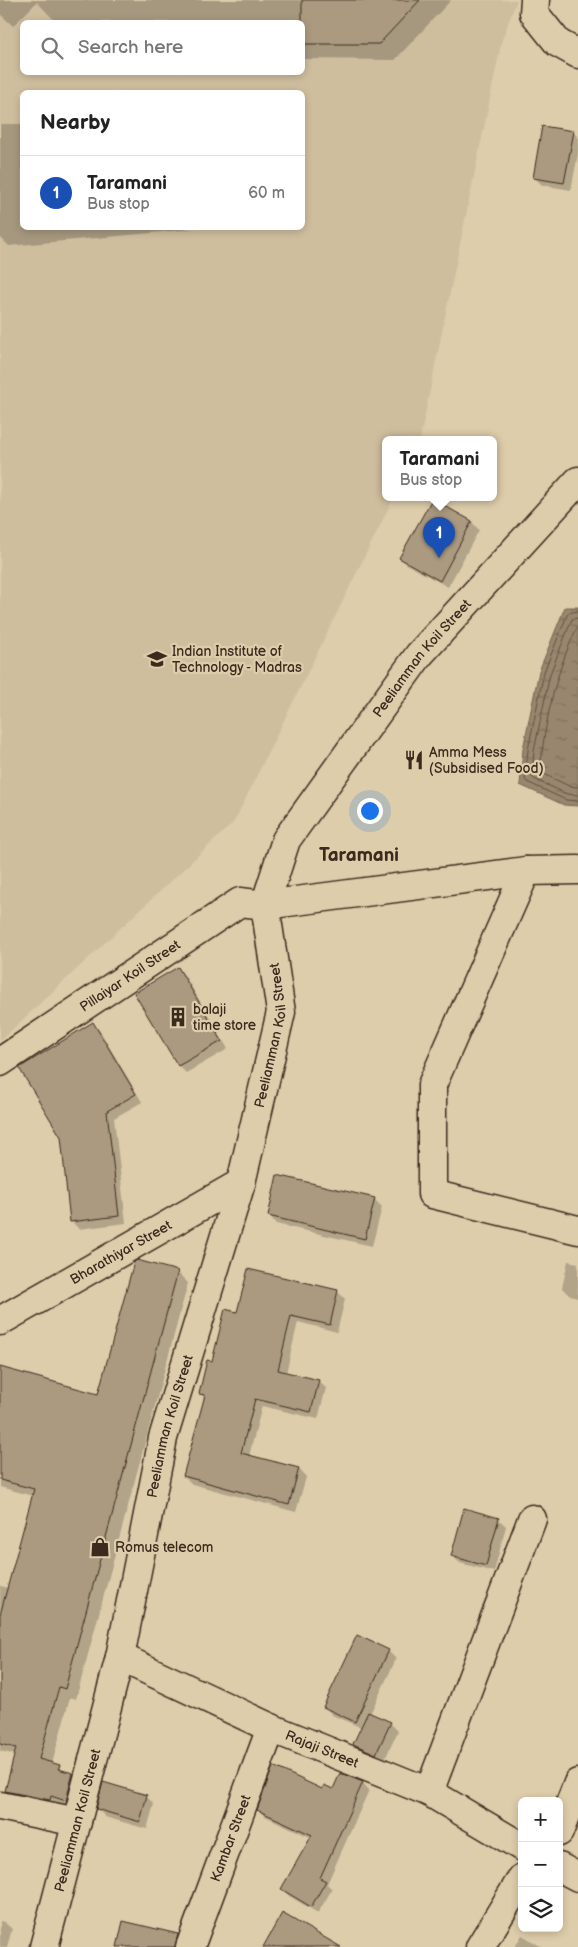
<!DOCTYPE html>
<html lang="en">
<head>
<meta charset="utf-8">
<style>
  body { margin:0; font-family:"Balsamiq Sans",sans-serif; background:#f6f6f6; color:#222 }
  .controls { position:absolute; right:15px; bottom:15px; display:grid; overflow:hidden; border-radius:8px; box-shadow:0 2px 8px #0003 }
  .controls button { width:45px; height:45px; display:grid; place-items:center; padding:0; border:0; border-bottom:1px solid #e0e0e0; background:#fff; color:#222; font:25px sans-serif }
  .you { position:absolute; left:369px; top:810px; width:18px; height:18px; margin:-12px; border:4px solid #fff; border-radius:50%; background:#1a73e8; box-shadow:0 0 0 8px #1a73e833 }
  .badge { display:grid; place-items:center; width:32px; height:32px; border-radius:50%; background:#3b2a1e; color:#fff; font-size:16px; font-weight:700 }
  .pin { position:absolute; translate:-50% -41px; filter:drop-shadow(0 1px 2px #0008) }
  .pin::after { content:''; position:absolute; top:26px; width:18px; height:15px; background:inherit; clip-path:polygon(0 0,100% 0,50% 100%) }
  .popup { position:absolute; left:382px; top:436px; width:115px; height:65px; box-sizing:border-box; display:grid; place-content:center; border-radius:8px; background:#fff; filter:drop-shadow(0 1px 4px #0005); font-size:16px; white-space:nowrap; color:#767676 }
  .popup b { font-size:19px; color:#222 }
  .popup::after { content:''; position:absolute; left:50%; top:100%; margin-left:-10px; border:10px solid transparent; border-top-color:#fff }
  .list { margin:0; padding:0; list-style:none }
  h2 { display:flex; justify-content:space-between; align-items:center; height:65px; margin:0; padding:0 20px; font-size:21px }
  h2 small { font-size:16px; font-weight:400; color:#767676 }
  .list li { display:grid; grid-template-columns:32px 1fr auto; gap:15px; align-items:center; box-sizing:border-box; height:75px; padding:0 20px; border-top:1px solid #e0e0e0 }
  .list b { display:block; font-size:19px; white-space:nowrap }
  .list p { margin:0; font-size:16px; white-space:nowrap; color:#767676 }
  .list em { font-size:16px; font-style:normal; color:#767676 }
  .icon { flex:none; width:28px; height:28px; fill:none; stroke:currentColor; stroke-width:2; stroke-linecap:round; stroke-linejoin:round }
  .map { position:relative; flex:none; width:578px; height:1947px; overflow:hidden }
  .search { position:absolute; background:#fff; box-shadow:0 2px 8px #0003; left:20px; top:20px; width:285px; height:55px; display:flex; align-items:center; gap:12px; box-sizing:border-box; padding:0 18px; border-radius:8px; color:#767676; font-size:19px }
  .panel { position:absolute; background:#fff; box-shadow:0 2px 8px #0003; left:20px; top:90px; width:285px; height:140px; border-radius:8px }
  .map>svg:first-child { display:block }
</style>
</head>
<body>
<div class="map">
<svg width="578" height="1947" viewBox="0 0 578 1947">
  <defs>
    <pattern id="water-ripples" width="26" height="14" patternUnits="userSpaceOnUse" patternTransform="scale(1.25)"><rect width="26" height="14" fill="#98876e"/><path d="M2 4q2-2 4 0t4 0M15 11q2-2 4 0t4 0" fill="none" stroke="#7d6f5a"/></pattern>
  </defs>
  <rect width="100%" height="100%" fill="#decdab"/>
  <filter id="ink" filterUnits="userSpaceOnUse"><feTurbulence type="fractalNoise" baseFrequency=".02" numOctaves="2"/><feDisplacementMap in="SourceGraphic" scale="10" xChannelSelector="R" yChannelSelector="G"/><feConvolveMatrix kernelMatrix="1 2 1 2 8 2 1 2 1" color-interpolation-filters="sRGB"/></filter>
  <g filter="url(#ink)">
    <!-- built -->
    <path fill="#cfbe9e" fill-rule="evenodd" d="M0,0H517L502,40L420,439H385V497H394L234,822L0,1041ZM22,22H302V72H22ZM22,92H302V228H22Z"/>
    <!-- water -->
    <polygon fill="url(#water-ripples)" stroke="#73624e" points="565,607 578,607 578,806 564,805 520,785 523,749 539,671"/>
    <!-- shadow -->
    <g fill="#0003">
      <polygon points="0,0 451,0 395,60 302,59 302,22 56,22 37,2 13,26 0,14"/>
      <polygon points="0,124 22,124 22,228 195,229 9,246 0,237"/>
      <polygon points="573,132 578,137 578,154 571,190 542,185 535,178"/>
      <polygon points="432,500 472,522 479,530 448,587 408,565 400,558"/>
      <polygon points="178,969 185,976 228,1049 186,1073 179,1066"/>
      <polygon points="93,1024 100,1031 142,1102 114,1118 126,1223 79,1229 71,1221 62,1137"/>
      <polygon points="374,1199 382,1207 372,1246 276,1224 269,1216"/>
      <polygon points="568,1261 578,1263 578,1298 570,1296 562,1288"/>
      <polygon points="177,1272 188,1283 76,1699 70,1697 52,1764 59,1766 65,1772 73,1774 84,1785 77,1811 17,1802 6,1791 16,1755 0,1751 0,1586 9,1588 33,1496 0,1487 0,1368 99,1395"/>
      <polygon points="337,1291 345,1299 337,1332 298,1322 286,1373 318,1381 326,1388 318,1419 262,1406 249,1456 299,1469 306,1477 296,1512 192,1484 184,1476 205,1399 200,1393 238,1314"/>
      <polygon points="498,1519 506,1526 494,1572 460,1563 452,1556"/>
      <polygon points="388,1651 396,1659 370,1714 390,1723 398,1731 384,1761 362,1752 355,1744 362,1728 332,1715 325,1707"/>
      <polygon points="341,1774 363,1783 369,1790 327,1884 332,1889 318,1913 289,1896 282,1889 312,1838 265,1816 259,1810 323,1791 333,1790"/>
      <polygon points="104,1784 147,1797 154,1804 147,1829 105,1817 98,1809"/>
      <polygon points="0,1921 4,1922 12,1929 7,1947 0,1947"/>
      <polygon points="522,1935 542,1947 515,1947"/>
    </g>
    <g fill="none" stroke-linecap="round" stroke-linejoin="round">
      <!-- shore -->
      <g stroke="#604f3e" stroke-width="1">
        <polyline points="578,611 568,613 544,672 528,750 525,780 527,782 566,800 578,801"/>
        <polyline points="578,618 572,619 550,674 534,751 532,776 534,779 567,794 578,795"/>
        <path d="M578,626C556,669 544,724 540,772L569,786L578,787"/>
      </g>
    </g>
    <!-- building -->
    <g fill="#ab9a80" stroke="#3b2a1e">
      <polygon points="302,0 420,0 379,44 302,44"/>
      <polygon points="542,126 574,131 564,183 533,178"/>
      <polygon points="432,499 472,521 440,581 399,558"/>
      <polygon points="178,967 222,1041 178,1066 134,993"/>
      <polygon points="93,1022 136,1094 107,1111 119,1216 70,1222 61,1137 19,1068"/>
      <polygon points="277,1175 375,1198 365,1239 268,1216"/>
      <polygon points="137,1260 178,1271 65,1689 59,1687 39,1759 60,1765 58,1769 73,1773 66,1801 51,1796 50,1800 5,1791 16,1748 0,1744 0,1615 34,1489 0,1480 0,1367 98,1394 134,1262"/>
      <polygon points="248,1269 338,1290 330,1325 291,1316 278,1370 319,1380 311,1412 255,1399 241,1453 299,1468 289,1505 183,1476 205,1395 199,1394 207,1360 212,1361 225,1309 237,1312"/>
      <polygon points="464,1508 499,1518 486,1566 451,1556"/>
      <polygon points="357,1635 389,1650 355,1722 323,1707"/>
      <polygon points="368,1712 391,1722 376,1754 353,1744"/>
      <polygon points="273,1766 322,1789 324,1785 333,1789 340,1773 363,1782 320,1878 326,1881 311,1907 281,1889 312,1835 257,1810"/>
      <polygon points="103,1782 147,1795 140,1822 96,1809"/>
      <polygon points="282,1913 341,1947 263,1947"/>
      <polygon points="123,1921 178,1934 175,1947 117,1947"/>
    </g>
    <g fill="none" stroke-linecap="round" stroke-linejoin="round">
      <defs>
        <g id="minor">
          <polyline points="526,871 432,1085 432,1194 578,1230"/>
          <polyline points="265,905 526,871 578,870"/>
          <path id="s1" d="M0,1321L241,1183"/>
          <path id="s2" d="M120,1657L271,1728L429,1792L522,1847"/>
          <polyline points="429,1792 532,1519"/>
          <polyline points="0,1806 77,1822"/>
          <polyline points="559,1832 578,1783"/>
          <polyline points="559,1867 578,1877"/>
          <path id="s3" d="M190,1947L271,1728"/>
          <polyline points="480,1947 522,1878"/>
        </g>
        <g id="tertiary">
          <polyline points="535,0 534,13 558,43 578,54"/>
          <path id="s4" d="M0,1062L240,902L265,905"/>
          <path id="s5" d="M44,1947L120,1657L163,1438L241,1183L281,1012L265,905L286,840L419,655L578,481"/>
        </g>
      </defs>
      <!-- minor casing -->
      <use href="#minor" stroke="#3b2a1e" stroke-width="31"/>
      <!-- tertiary casing -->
      <use href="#tertiary" stroke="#3b2a1e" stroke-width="31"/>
      <!-- minor -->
      <use href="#minor" stroke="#decdab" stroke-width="28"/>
      <!-- tertiary -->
      <use href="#tertiary" stroke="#decdab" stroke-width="28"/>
    </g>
  </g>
  <!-- icons -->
  <defs>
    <symbol id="university-bare" viewBox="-9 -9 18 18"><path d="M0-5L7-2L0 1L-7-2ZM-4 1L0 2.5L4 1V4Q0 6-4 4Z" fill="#3b2a1e" stroke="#decdab" stroke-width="2.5" paint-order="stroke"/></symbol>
    <symbol id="restaurant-bare" viewBox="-9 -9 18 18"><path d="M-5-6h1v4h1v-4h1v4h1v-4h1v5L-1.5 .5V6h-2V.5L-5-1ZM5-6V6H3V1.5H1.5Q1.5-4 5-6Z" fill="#3b2a1e" stroke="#decdab" stroke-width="2.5" paint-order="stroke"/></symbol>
    <symbol id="building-bare" viewBox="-9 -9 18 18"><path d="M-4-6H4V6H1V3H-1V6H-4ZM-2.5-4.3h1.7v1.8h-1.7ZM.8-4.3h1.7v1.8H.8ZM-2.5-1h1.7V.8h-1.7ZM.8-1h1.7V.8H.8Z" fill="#3b2a1e" stroke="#decdab" stroke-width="2.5" paint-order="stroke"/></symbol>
    <symbol id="shop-bare" viewBox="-9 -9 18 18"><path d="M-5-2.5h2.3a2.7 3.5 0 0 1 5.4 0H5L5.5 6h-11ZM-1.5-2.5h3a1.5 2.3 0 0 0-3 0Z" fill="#3b2a1e" stroke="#decdab" stroke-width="2.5" paint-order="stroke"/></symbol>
  </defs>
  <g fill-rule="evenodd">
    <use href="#university-bare" x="143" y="645" width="28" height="28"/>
    <use href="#restaurant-bare" x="400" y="746" width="28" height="28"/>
    <use href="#building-bare" x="164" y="1003" width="28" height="28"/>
    <use href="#shop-bare" x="86" y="1533" width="28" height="28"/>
  </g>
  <g text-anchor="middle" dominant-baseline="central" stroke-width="4.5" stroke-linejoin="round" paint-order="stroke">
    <!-- poi labels -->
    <g font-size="14" fill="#3b2a1e" stroke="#decdab" text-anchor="start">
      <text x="172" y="651">Indian Institute of<tspan x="172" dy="16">Technology - Madras</tspan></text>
      <text x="429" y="752">Amma Mess<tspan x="429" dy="16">(Subsidised Food)</tspan></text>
      <text x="193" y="1009">balaji<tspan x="193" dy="16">time store</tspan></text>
      <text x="115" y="1547">Romus telecom</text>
    </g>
    <!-- street labels -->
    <g font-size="14" fill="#3b2a1e" stroke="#decdab">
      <text stroke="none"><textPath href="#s5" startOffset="1369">Peeliamman Koil Street</textPath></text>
      <text stroke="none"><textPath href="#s4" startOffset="156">Pillaiyar Koil Street</textPath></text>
      <text stroke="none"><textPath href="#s5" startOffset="941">Peeliamman Koil Street</textPath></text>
      <text stroke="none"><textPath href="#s1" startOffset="139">Bharathiyar Street</textPath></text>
      <text stroke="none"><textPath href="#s5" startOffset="536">Peeliamman Koil Street</textPath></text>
      <text stroke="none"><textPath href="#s2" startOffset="222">Rajaji Street</textPath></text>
      <text stroke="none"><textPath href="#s5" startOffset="131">Peeliamman Koil Street</textPath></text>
      <text stroke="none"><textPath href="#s3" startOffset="116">Kambar Street</textPath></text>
    </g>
    <!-- district labels -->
    <g font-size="19" font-weight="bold" fill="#3b2a1e" stroke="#decdab">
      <text x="359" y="855">Taramani</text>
    </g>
  </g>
</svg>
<div class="controls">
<button>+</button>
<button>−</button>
<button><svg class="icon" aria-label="layers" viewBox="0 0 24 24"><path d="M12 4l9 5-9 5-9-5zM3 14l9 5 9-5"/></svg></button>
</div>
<div class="you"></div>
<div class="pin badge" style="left:439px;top:558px;background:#1a4fb4">1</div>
<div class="popup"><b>Taramani</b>Bus stop</div>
<div class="search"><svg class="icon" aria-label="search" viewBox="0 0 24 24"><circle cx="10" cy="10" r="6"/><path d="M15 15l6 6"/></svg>Search here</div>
<section class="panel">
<h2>Nearby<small></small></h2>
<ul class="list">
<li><span class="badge" style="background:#1a4fb4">1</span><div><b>Taramani</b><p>Bus stop</p></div><em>60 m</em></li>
</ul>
</section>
</div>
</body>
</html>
